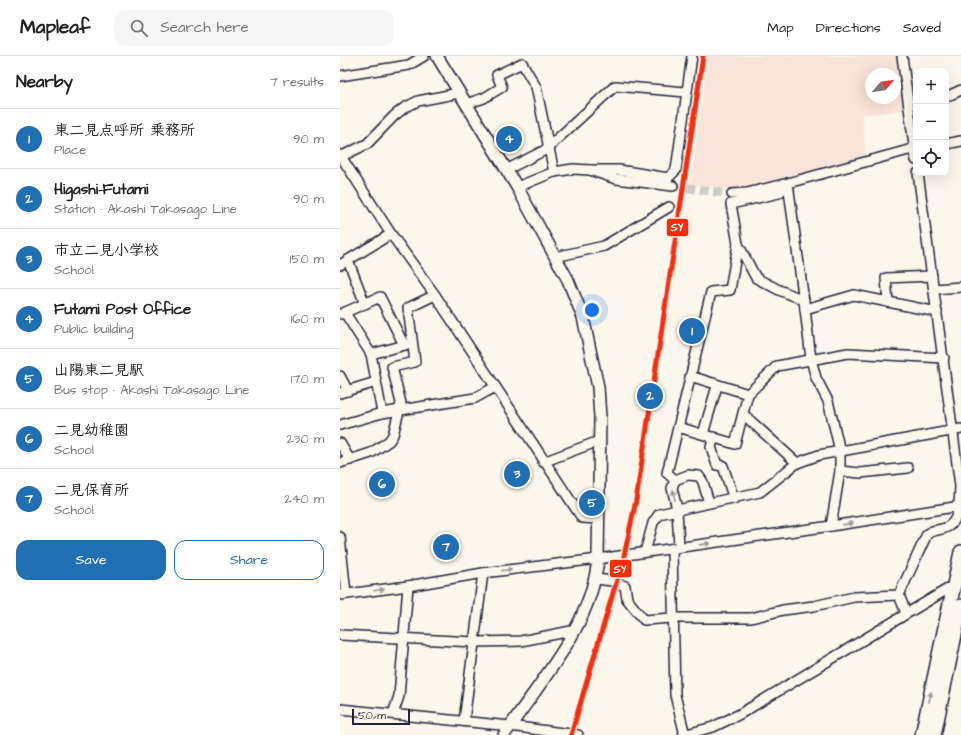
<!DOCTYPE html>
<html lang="en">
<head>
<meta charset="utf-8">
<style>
  body { margin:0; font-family:"Architects Daughter","Klee One",sans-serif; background:#f6f6f6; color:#222 }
  .controls { position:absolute; right:12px; top:12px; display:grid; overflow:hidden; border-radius:8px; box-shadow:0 4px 16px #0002 }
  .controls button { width:36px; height:36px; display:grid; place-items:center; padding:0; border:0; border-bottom:1px solid #e0e0e0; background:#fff; color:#222; font:20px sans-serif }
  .compass { position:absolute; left:525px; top:12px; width:36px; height:36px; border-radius:50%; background:#fff; box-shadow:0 4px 16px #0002; rotate:61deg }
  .scale { position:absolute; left:12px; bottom:10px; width:58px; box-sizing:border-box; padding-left:4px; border:2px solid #22223b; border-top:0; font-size:11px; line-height:14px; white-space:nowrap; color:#22223b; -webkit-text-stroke:3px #fbf7ec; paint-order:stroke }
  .you { position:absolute; left:252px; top:254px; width:14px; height:14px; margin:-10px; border:3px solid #fff; border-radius:50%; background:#1a73e8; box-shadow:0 0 0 6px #1a73e833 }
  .badge { display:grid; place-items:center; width:26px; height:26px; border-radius:50%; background:#1f6fb2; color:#fff; font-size:13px; font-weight:700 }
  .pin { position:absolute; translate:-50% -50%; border:2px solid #fff; box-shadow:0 1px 4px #0006 }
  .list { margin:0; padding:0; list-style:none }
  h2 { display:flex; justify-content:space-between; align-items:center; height:52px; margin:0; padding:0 16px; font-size:17px }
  h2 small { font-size:13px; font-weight:400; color:#767676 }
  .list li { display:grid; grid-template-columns:26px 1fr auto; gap:12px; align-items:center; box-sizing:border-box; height:60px; padding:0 16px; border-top:1px solid #e0e0e0 }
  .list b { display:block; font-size:15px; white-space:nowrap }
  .list p { margin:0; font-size:13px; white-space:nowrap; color:#767676 }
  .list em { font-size:13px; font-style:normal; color:#767676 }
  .actions { display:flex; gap:8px; padding:12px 16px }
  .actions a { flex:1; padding:9px 0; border:1px solid #1f6fb2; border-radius:12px; text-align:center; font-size:14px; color:#1f6fb2 }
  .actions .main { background:#1f6fb2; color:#fff }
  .icon { flex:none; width:22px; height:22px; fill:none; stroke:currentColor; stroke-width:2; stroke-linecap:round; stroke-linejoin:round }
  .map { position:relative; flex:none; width:621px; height:679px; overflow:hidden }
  header { display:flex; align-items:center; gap:24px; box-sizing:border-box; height:56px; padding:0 20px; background:#fff; border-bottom:1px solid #e0e0e0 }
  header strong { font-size:19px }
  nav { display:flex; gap:22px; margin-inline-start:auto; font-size:14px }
  .search { width:280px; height:36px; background:#f6f6f6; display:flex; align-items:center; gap:10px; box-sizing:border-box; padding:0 14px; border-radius:12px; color:#767676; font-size:15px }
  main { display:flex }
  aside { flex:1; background:#fff }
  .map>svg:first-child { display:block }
</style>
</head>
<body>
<header>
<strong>Mapleaf</strong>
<div class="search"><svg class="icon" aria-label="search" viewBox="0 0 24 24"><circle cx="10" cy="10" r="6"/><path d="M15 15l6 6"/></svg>Search here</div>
<nav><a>Map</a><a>Directions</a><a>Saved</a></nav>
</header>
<main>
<aside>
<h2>Nearby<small>7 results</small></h2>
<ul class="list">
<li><span class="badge">1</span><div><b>東二見点呼所 乗務所</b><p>Place</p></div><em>90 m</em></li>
<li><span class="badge">2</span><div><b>Higashi-Futami</b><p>Station · Akashi Takasago Line</p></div><em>90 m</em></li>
<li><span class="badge">3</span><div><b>市立二見小学校</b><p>School</p></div><em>150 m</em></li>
<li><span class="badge">4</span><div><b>Futami Post Office</b><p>Public building</p></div><em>160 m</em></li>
<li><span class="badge">5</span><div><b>山陽東二見駅</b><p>Bus stop · Akashi Takasago Line</p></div><em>170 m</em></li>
<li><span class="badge">6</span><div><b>二見幼稚園</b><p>School</p></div><em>230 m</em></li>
<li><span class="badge">7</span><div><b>二見保育所</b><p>School</p></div><em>240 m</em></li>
</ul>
<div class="actions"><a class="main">Save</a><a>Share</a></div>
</aside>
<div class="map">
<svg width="621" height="679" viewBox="0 0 621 679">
  <rect width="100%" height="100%" fill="#fbf7ec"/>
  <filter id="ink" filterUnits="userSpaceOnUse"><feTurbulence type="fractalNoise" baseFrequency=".025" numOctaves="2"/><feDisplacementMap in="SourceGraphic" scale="8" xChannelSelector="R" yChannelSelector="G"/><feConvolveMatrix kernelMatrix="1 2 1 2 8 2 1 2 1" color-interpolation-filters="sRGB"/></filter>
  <g filter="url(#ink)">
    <!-- built -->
    <path fill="#f8e4da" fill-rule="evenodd" d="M368,0H557L563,54L522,59L526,102L479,112L403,134L350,128ZM531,18H555V42H531Z"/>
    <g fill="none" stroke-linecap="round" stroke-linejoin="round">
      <!-- minor-tunnel -->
      <polyline stroke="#d0ccc9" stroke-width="9" stroke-dasharray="9 4.5" stroke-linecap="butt" points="333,130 392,138"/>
      <defs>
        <g id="minor">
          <polyline points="562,0 576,104"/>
          <polyline points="0,20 69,9 84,0"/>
          <polyline points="606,41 621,34"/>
          <polyline points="126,48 144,42 162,31 157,19 182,7 196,31 214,116"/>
          <polyline points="606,88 621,85"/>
          <polyline points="0,99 51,178 95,239 242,462 258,463"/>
          <polyline points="0,101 27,88 54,60 64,52 78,45 119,37"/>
          <polyline points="166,114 209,92 215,85 275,30 346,36"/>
          <polyline points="250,114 279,114 328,122 336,114 352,0"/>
          <polyline points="177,131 214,116 233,113 250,114 276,123 333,130"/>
          <polyline points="392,138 407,137 448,127 465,253 514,239 597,256"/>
          <polyline points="398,188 416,222 439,234 464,244"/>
          <polyline points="215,201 264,190 329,151"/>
          <polyline points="8,204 25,248"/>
          <polyline points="0,209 51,178"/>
          <polyline points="594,233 621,231"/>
          <polyline points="548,246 546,222 592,220"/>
          <polyline points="465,253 471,303 476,322 488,345 500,395 500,415 491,470"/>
          <polyline points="5,257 31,298 42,357"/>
          <polyline points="1,258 40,241 64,289"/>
          <polyline points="31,298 69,288"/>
          <polyline points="0,320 8,335"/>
          <polyline points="350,320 408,338 437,310 508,297 604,302"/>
          <polyline points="0,337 36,326"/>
          <polyline points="403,358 457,407"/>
          <polyline points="0,369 42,357 135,342 155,331"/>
          <polyline points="338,371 395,388 408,338"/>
          <polyline points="363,378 377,330"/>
          <polyline points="374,381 371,391 377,409 383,410 394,443"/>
          <polyline points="0,387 10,404"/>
          <polyline points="203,406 259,385"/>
          <polyline points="0,407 31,397 49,385 53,379 61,347 52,311 75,306 68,252 95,239"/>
          <polyline points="500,415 520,417 568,412"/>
          <polyline points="335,424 327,417 371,236 390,234 398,188 391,148 439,137 448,127 576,92"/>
          <polyline points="335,424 332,432 337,453 339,491"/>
          <polyline points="335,424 348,419 359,420 363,426 369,447"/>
          <polyline points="0,481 6,538"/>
          <polyline points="332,493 335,639 345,679"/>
          <polyline points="305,496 313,467 319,458 420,436 457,407 479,399 621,373"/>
          <polyline points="256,523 272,525 285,530 287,543 304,564 333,562 411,562 443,554 474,550 514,541 559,539"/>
          <polyline points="0,539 68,530 143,517 258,503 491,470 621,450"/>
          <path d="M566,557L559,539L587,478C593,473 598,475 605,472C621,466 619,445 620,430L578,117"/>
          <polyline points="0,579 134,586 181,585 236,574"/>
          <polyline points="0,653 170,670 238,679"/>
          <polyline points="53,658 59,640 68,530"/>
          <polyline points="124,665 143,517"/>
          <polyline points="343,679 373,671 400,658 616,528"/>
        </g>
        <path id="major" d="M97,0L177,131L228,224L243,261L258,331L260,361L258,503C251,571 201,624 164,679"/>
        <g id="highway">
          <polyline points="582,679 621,496"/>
          <polyline points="594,679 621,550"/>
        </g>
      </defs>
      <!-- minor casing -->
      <use href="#minor" stroke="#22223b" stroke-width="12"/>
      <!-- major casing -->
      <use href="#major" stroke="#22223b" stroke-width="14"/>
      <!-- highway casing -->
      <use href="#highway" stroke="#22223b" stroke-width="16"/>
      <!-- minor -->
      <use href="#minor" stroke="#fbf7ec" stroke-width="9"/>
      <!-- major -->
      <use href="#major" stroke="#fbf7ec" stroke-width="11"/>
      <!-- highway -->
      <use href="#highway" stroke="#fbf7ec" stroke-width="13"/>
      <defs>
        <polyline id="rail-1" points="231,679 284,500 296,444 363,0"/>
      </defs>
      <!-- rail-1 casing -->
      <use href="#rail-1" stroke="#fbf7ec" stroke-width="8"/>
      <!-- rail-1 -->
      <use href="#rail-1" stroke="#fa2b08" stroke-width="5"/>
    </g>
    <!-- one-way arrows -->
    <defs><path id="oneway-solid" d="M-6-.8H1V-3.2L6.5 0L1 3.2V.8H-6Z"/></defs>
    <g fill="#99979c">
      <use href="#oneway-solid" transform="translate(334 439) rotate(-100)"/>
      <use href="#oneway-solid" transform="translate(508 468) rotate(-8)"/>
      <use href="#oneway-solid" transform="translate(365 488) rotate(-8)"/>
      <use href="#oneway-solid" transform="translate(167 514) rotate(-7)"/>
      <use href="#oneway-solid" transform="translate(39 534) rotate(-7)"/>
      <use href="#oneway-solid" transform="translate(590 641) rotate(-78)"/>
    </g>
  </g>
  <g stroke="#fbf7ec" stroke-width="1.5">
    <rect x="326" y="162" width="23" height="19" rx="4" fill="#fa2b08"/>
    <rect x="269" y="503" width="23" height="19" rx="4" fill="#fa2b08"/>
  </g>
  <g font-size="11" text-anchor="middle" font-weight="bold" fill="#fff">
    <text x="337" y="175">SY</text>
    <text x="280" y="517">SY</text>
  </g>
</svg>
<div class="controls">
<button>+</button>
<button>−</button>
<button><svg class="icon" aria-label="locate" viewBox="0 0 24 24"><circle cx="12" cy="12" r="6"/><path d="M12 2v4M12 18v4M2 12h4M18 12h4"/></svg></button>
</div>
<svg class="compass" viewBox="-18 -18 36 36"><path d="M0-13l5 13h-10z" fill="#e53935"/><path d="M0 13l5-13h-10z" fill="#767676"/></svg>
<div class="scale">50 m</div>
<div class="you"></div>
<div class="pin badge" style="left:352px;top:275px">1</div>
<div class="pin badge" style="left:310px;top:340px">2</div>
<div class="pin badge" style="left:177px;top:418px">3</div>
<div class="pin badge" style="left:169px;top:83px">4</div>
<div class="pin badge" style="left:252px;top:447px">5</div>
<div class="pin badge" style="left:42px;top:428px">6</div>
<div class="pin badge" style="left:106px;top:491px">7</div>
</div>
</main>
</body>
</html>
